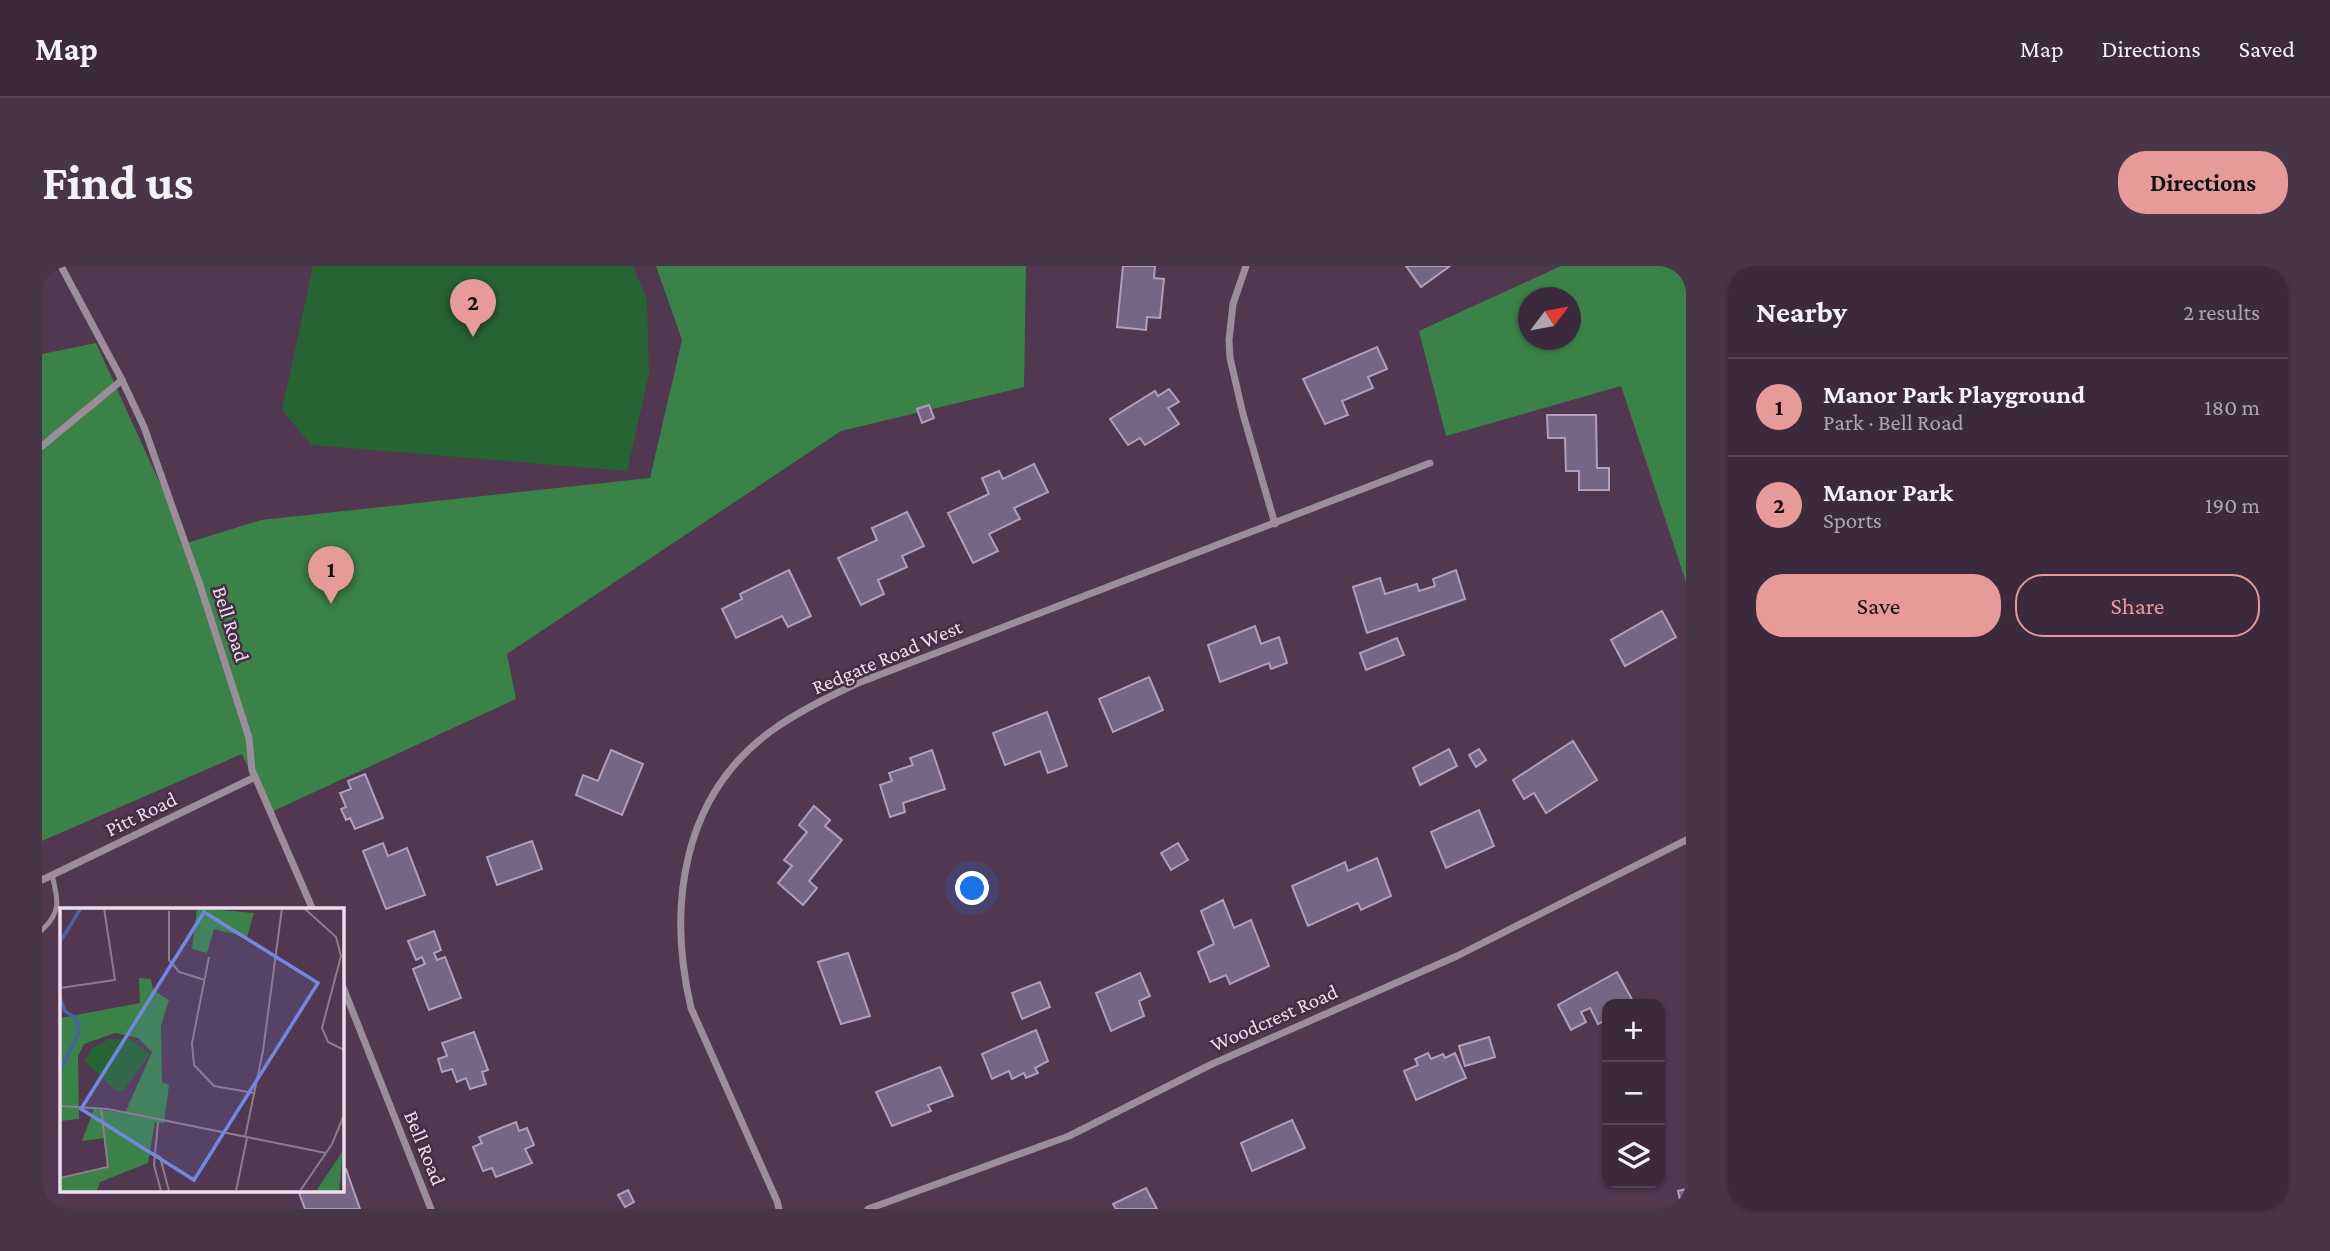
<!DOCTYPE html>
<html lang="en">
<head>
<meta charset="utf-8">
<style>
  body { margin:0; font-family:"Crimson Pro",serif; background:#483547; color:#f1f3f6 }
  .controls { position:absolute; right:21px; bottom:21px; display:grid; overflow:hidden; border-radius:14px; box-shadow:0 2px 5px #0004 }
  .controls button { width:63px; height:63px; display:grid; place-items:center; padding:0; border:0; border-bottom:2px solid #564556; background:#3d293c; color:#f1f3f6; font:35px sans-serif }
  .compass { position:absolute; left:1476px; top:21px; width:63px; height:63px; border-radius:50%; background:#3d293c; box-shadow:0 2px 5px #0004; rotate:58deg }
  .you { position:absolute; left:931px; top:623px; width:24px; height:24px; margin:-18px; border:5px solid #fff; border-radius:50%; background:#1a73e8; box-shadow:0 0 0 10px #1a73e833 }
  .badge { display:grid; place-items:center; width:46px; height:46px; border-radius:50%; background:#e69b98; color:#111; font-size:23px; font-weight:700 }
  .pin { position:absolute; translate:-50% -58px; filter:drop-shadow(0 2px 4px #0008) }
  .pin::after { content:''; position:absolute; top:37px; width:24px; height:21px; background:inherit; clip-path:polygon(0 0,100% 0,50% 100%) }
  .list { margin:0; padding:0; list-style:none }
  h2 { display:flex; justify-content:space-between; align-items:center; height:91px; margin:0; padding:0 28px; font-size:30px }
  h2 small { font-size:23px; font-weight:400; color:#ada6af }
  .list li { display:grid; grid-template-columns:46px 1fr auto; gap:21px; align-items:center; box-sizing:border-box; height:98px; padding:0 28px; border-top:2px solid #564556 }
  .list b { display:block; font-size:26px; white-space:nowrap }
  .list p { margin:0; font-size:23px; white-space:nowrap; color:#ada6af }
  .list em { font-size:23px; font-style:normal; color:#ada6af }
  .actions { display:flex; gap:14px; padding:21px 28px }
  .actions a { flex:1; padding:16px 0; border:2px solid #e69b98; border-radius:28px; text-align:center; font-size:24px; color:#e69b98 }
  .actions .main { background:#e69b98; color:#111 }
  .icon { flex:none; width:38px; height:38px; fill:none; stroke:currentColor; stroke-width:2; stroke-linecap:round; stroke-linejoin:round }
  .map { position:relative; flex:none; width:1644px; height:943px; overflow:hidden; border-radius:28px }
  header { display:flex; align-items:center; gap:42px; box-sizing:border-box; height:98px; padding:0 35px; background:#3d293c; border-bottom:2px solid #564556 }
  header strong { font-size:33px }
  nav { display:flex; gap:38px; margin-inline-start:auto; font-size:24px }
  .intro { display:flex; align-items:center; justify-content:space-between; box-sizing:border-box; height:168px; padding:0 42px }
  h1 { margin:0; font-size:49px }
  .button { padding:18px 32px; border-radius:28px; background:#e69b98; color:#111; font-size:24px; font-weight:700 }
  main { display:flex; gap:42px; padding:0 42px }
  aside { flex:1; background:#3d293c; border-radius:28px; box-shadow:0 2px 5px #0004 }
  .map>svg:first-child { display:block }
</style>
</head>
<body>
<header>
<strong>Map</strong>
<nav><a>Map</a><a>Directions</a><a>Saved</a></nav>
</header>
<div class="intro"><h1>Find us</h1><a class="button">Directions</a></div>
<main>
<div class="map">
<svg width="1644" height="943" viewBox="0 0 1644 943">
  <rect width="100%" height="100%" fill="#513750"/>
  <!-- green -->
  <polygon fill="#276433" points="271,0 591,0 605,34 607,108 585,205 269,179 240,144"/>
  <!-- forest -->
  <g fill="#3b8248" fill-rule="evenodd">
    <polygon points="614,0 984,0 982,121 799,165 465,388 474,433 227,547 200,488 0,575 0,88 54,77 145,277 219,254 608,212 640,74"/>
    <path d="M1519,0H1644V316L1579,120L1404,170L1377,65ZM1486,32H1528V74H1486Z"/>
  </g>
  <!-- building -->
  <g fill="#766585" stroke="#b09ec1" stroke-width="2">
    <polygon points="1081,0 1113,0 1112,12 1122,13 1118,52 1105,51 1104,64 1075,61"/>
    <polygon points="1364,0 1408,0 1379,21"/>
    <polygon points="1335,81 1345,103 1326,111 1331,122 1300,135 1306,149 1283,158 1261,113"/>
    <polygon points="1127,123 1137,136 1126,142 1137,158 1103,179 1098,172 1086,179 1068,153 1113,125 1116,130"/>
    <polygon points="887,139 892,152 880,157 875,143"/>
    <polygon points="1505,149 1554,149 1555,202 1567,202 1567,224 1537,224 1537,205 1524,205 1523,172 1506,172"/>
    <polygon points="992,198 1006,226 972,242 978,253 947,268 956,285 931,297 906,247 947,228 940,212 957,205 961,213"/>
    <polygon points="865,246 882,280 860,290 865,301 836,314 842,328 819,339 796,292 835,274 830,262"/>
    <polygon points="747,304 769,350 746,361 740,350 694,372 680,343 700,333 698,328"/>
    <polygon points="1414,304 1423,333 1325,367 1311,321 1338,312 1343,328 1375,318 1377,325 1393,320 1391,313"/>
    <polygon points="1620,345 1634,371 1583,400 1569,374"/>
    <polygon points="1213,360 1219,378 1237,371 1245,397 1229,403 1227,397 1178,416 1166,379"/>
    <polygon points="1355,372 1362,389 1324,404 1318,387"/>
    <polygon points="1107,411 1121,444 1071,466 1057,433"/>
    <polygon points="1005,446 1025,500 1006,507 998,485 963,499 951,467"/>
    <polygon points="1531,475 1555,514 1504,547 1492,527 1482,533 1471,514"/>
    <polygon points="1407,483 1415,500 1378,519 1371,502"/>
    <polygon points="1437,483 1444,494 1434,501 1427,489"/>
    <polygon points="569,484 601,498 580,549 534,529 541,509 556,515"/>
    <polygon points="890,484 903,523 861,537 863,546 848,551 838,519 850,515 847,507 871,499 868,492"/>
    <polygon points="323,508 341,552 313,563 308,552 304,554 299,543 304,541 298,527 309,523 306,515"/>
    <polygon points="772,540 788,554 783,560 800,574 767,615 775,622 761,639 736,617 750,600 742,594 765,566 757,559"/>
    <polygon points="1437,544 1452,580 1404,602 1389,566"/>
    <polygon points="490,575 500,603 455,619 445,591"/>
    <polygon points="341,577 346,590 365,582 383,629 344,643 321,585"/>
    <polygon points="1136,577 1146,594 1129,604 1119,587"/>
    <polygon points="1335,592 1349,630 1319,644 1316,637 1266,660 1250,620 1303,596 1306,605"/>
    <polygon points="1181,634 1192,662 1209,654 1227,700 1188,718 1184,709 1168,716 1156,686 1172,678 1159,645"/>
    <polygon points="392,665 399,684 392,687 395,694 403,691 419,732 387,744 371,703 383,698 380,691 374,694 366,675"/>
    <polygon points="806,687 828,750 799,758 776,696"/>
    <polygon points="1575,706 1592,737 1565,738 1565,753 1556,758 1548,742 1539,746 1544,756 1529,764 1516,739"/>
    <polygon points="1098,707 1108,730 1097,735 1102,750 1069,765 1054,727"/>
    <polygon points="998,716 1008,741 980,753 970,727"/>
    <polygon points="994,764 1006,795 993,802 996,807 984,812 982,807 970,813 967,805 950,813 940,788"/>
    <polygon points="432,766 446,804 440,806 444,818 428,823 424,812 415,816 410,803 400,806 396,793 405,790 400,777"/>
    <polygon points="1447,771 1453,791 1423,800 1417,780"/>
    <polygon points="1386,787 1389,793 1401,788 1403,792 1413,787 1424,812 1374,834 1362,805 1376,799 1373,793"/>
    <polygon points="898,801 911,830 886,839 889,845 850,860 834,826"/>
    <polygon points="1250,854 1263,882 1210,905 1199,877"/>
    <polygon points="474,856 477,865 485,862 492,879 483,883 490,897 454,911 450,902 441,905 431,881 440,877 437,871"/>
    <polygon points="304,903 318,943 263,943 256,924 299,924 299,905"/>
    <polygon points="1104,922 1115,943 1074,943 1071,938"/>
    <polygon points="1644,923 1644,943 1640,943 1636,925"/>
    <polygon points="586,924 592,936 583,941 576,929"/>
  </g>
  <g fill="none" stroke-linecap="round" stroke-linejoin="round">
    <!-- lane -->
    <path stroke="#9b8e9a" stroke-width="5" d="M0,664C20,646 16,633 10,609"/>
    <!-- street -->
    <g stroke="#9b8e9a" stroke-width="7">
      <polyline points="19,0 80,114 102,161 158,319 207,472 210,504 271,644"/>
      <polyline points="1204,0 1191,38 1187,74 1188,92 1201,148 1233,258"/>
      <polyline points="0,180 80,114"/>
      <polyline points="0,614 213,511"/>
      <polyline points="299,716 389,943"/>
      <path d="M737,943L735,935L649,742C625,639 640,528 732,463C757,445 788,430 816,417L1388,197"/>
      <polyline points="826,943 1027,870 1168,799 1415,690 1644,574"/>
    </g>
  </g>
  <g text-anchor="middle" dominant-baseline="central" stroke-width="5" stroke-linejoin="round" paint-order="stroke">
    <!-- street labels -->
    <g font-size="21" fill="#eedeed" stroke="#462d45">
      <text transform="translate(189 358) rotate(72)">Bell Road</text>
      <text transform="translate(845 391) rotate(-23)">Redgate Road West</text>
      <text transform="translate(99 548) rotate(-26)">Pitt Road</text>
      <text transform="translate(1232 752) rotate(-24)">Woodcrest Road</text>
      <text transform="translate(383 882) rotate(68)">Bell Road</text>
    </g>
  </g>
  <!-- overview -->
  <g transform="translate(18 642)">
    <rect width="284" height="284" fill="#513750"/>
    <path d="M49,131H70L90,146L63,183H56L25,153L32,140Z" fill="#276433"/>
    <path d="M137,0L194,5L187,29L154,21L147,45L132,41ZM79,70L91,71L93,82L109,92L101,118L102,174L109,177L104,215L95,214L88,255L40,274L37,283H0V270L47,260L44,230L22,233L34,201L65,205L92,144L78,130L55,125L24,136L18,148L19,211L0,213V110L80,95ZM283,243L279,283H256Z" fill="#3b8248"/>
    <path fill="none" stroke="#4960a5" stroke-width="3.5" d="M0,34L21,0M0,89L5,103L16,110L19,125L0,162"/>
    <path fill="none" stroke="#907a8f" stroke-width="2" d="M244,0L276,29L281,48L262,120L268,134L284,142M109,3V52L119,64L145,72M149,49L132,135L134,157L154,178L194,185M0,80L55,72L44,0M0,198L48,201L266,245M98,214L94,257L101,283M185,229L203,143L222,0M95,246L100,249L109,283M0,270L48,259L41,200M176,283L187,230M240,283L272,236L284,207"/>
    <path fill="#7188e0" fill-opacity="0.15" stroke="#7188e0" stroke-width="3.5" d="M144,4L258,75L134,272L21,201Z"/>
    <rect width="284" height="284" fill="none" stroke="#eedeed" stroke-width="3.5"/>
  </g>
</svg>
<div class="controls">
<button>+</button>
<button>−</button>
<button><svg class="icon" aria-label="layers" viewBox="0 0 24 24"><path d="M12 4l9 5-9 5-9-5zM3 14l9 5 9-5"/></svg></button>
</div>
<svg class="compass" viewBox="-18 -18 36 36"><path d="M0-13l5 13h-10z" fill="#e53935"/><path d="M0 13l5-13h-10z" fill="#ada6af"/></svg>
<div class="you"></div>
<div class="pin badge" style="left:289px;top:338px">1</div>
<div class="pin badge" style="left:431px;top:71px">2</div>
</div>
<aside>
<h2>Nearby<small>2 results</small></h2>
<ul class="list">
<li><span class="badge">1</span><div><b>Manor Park Playground</b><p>Park · Bell Road</p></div><em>180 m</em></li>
<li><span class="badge">2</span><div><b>Manor Park</b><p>Sports</p></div><em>190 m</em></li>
</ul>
<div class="actions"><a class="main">Save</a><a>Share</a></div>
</aside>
</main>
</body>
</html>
